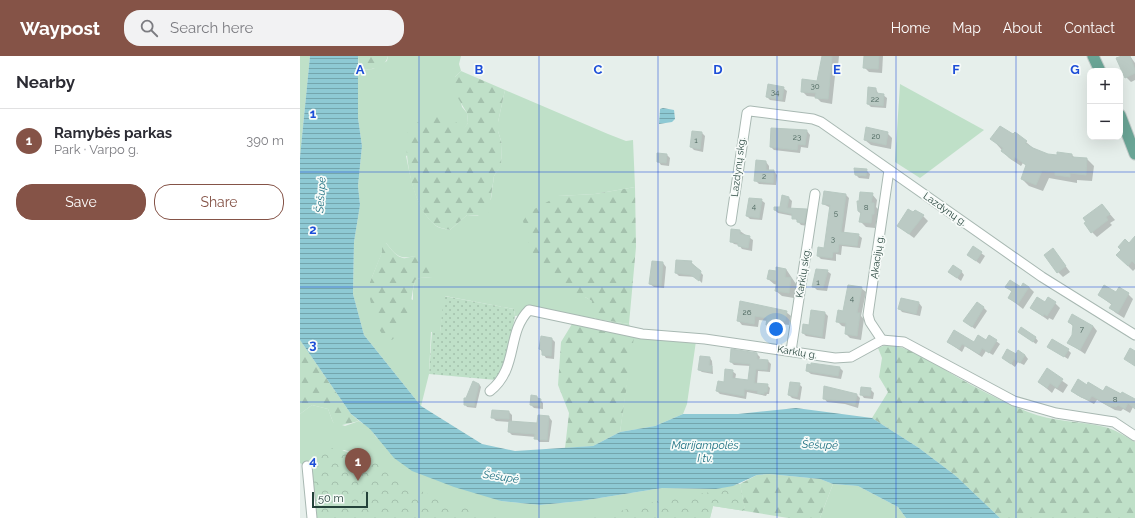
<!DOCTYPE html>
<html lang="en">
<head>
<meta charset="utf-8">
<style>
  body { margin:0; font-family:Raleway,sans-serif; background:#f2f2f3; color:#2b2b33 }
  .controls { position:absolute; right:12px; top:12px; display:grid; overflow:hidden; border-radius:8px; box-shadow:0 4px 16px #0002 }
  .controls button { width:36px; height:36px; display:grid; place-items:center; padding:0; border:0; border-bottom:1px solid #e1e1e2; background:#fff; color:#2b2b33; font:20px sans-serif }
  .scale { position:absolute; left:12px; bottom:10px; width:56px; box-sizing:border-box; padding-left:4px; border:2px solid #24423a; border-top:0; font-size:11px; line-height:14px; white-space:nowrap; color:#24423a; -webkit-text-stroke:3px #f7fbf9; paint-order:stroke }
  .you { position:absolute; left:476px; top:273px; width:14px; height:14px; margin:-10px; border:3px solid #fff; border-radius:50%; background:#1a73e8; box-shadow:0 0 0 6px #1a73e833 }
  .badge { display:grid; place-items:center; width:26px; height:26px; border-radius:50%; background:#855347; color:#fff; font-size:13px; font-weight:700 }
  .pin { position:absolute; translate:-50% -33px; filter:drop-shadow(0 1px 2px #0008) }
  .pin::after { content:''; position:absolute; top:21px; width:14px; height:12px; background:inherit; clip-path:polygon(0 0,100% 0,50% 100%) }
  .list { margin:0; padding:0; list-style:none }
  h2 { display:flex; justify-content:space-between; align-items:center; height:52px; margin:0; padding:0 16px; font-size:17px }
  h2 small { font-size:13px; font-weight:400; color:#7c7c81 }
  .list li { display:grid; grid-template-columns:26px 1fr auto; gap:12px; align-items:center; box-sizing:border-box; height:64px; padding:0 16px; border-top:1px solid #e1e1e2 }
  .list b { display:block; font-size:15px; white-space:nowrap }
  .list p { margin:0; font-size:13px; white-space:nowrap; color:#7c7c81 }
  .list em { font-size:13px; font-style:normal; color:#7c7c81 }
  .actions { display:flex; gap:8px; padding:12px 16px }
  .actions a { flex:1; padding:9px 0; border:1px solid #855347; border-radius:16px; text-align:center; font-size:14px; color:#855347 }
  .actions .main { background:#855347; color:#fff }
  .icon { flex:none; width:22px; height:22px; fill:none; stroke:currentColor; stroke-width:2; stroke-linecap:round; stroke-linejoin:round }
  .map { position:relative; flex:none; width:835px; height:462px; overflow:hidden }
  header { display:flex; align-items:center; gap:24px; box-sizing:border-box; height:56px; padding:0 20px; background:#855347; color:#fff }
  header strong { font-size:19px }
  nav { display:flex; gap:22px; margin-inline-start:auto; font-size:14px }
  .search { width:280px; height:36px; background:#f2f2f3; display:flex; align-items:center; gap:10px; box-sizing:border-box; padding:0 14px; border-radius:16px; color:#7c7c81; font-size:15px }
  main { display:flex }
  aside { flex:1; background:#fff }
  .map>svg:first-child { display:block }
</style>
</head>
<body>
<header>
<strong>Waypost</strong>
<div class="search"><svg class="icon" aria-label="search" viewBox="0 0 24 24"><circle cx="10" cy="10" r="6"/><path d="M15 15l6 6"/></svg>Search here</div>
<nav><a>Home</a><a>Map</a><a>About</a><a>Contact</a></nav>
</header>
<main>
<aside>
<h2>Nearby<small></small></h2>
<ul class="list">
<li><span class="badge">1</span><div><b>Ramybės parkas</b><p>Park · Varpo g.</p></div><em>390 m</em></li>
</ul>
<div class="actions"><a class="main">Save</a><a>Share</a></div>
</aside>
<div class="map">
<svg width="835" height="462" viewBox="0 0 835 462">
  <defs>
    <pattern id="forest-firs" width="22" height="20" patternUnits="userSpaceOnUse"><rect width="22" height="20" fill="#bfe0c8"/><path d="M5 1l3.5 6h-7zM16 11l3.5 6h-7z" fill="#a4c1ad"/></pattern>
    <pattern id="park-crowns" width="20" height="18" patternUnits="userSpaceOnUse"><rect width="20" height="18" fill="#bfe0c8"/><path d="M2 6a3 3 0 1 1 6 0M12 15a3 3 0 1 1 6 0" fill="none" stroke="#a4c1ad"/></pattern>
    <pattern id="garden-dots" width="8" height="8" patternUnits="userSpaceOnUse"><rect width="8" height="8" fill="#bfe0c8"/><path d="M2 2h.1M6 6h.1" fill="none" stroke="#a4c1ad" stroke-width="1.8" stroke-linecap="round"/></pattern>
    <pattern id="water-rules" width="6" height="5" patternUnits="userSpaceOnUse"><rect width="6" height="5" fill="#8ec9d4"/><path d="M0 2.5h6" fill="none" stroke="#74a5ad"/></pattern>
  </defs>
  <rect width="100%" height="100%" fill="#e6efeb"/>
  <!-- grass -->
  <g fill="#bfe0c8" fill-rule="evenodd">
    <polygon points="0,0 10,0 0,101"/>
    <path d="M88,0H161L159,8L161,15L155,21L162,51L167,57L168,67L164,73L160,70L106,100C111,124 116,152 135,169C138,172 145,173 150,174L167,159L178,160L191,143L194,120L201,109L202,88L198,75V66L205,34L308,78L326,85L333,84L335,131L295,138L258,140L285,241L292,245L295,263L329,268L334,281L396,285L387,348L383,358L355,370L320,376L333,281L231,258L215,260L214,253L145,240L140,276H131L129,318L121,350L64,279L53,238L54,186L60,149L58,130L62,90L58,62V14L73,13L87,5ZM86,187C96,199 99,204 115,200L132,221L120,222L115,224L113,234V244L70,226Z"/>
    <polygon points="600,28 684,74 620,122 595,106"/>
    <polygon points="12,349 28,353 33,366 45,370 59,365 70,372 76,381 201,445 240,449 281,445 362,432 416,433 440,428 445,455 413,450 410,462 112,462 72,402 44,394 20,407 12,415 0,407 0,358"/>
    <polygon points="533,428 558,430 598,451 606,462 520,462"/>
  </g>
  <!-- forest -->
  <g fill="url(#forest-firs)">
    <path d="M58,0H88C84,14 71,13 59,14Z"/>
    <path d="M161,15L205,34L198,66V75L202,88L201,110L194,120L189,155L186,160L167,159L150,174C146,173 139,172 135,169C112,150 106,106 106,78L125,59L139,54L164,72L168,67L167,57L155,37V21Z"/>
    <polygon points="335,131 336,191 329,268 296,263 291,258 292,245 285,241 274,240 247,216 230,193 223,165 229,156 258,140 295,138"/>
    <path d="M86,187C91,193 95,200 103,202C107,203 111,200 116,200C125,200 132,207 136,214L132,221L120,222L115,224C109,247 113,266 92,284L85,282L76,269L70,243V226L82,196V188Z"/>
    <polygon points="272,268 334,281 320,376 293,390 265,392 269,357 258,329 261,286"/>
    <polygon points="0,284 51,358 59,365 38,370 33,366 28,353 12,349 0,358"/>
    <path d="M586,289C611,290 635,308 657,321C680,334 703,346 728,356C753,366 780,365 805,371C816,374 825,380 835,386V462H700L656,420L619,392L572,362L588,336L579,321L582,302L578,292Z"/>
    <polygon points="469,418 520,423 533,428 520,462 488,462 445,455 440,428 457,419"/>
  </g>
  <!-- park -->
  <g fill="url(#park-crowns)">
    <path d="M28,391L72,402L84,407L88,419C103,423 115,433 130,439C155,450 181,457 207,462H17L12,415L20,407L18,395Z"/>
    <polygon points="440,428 445,455 413,450 410,462 285,462 298,461 372,441 412,436 416,433"/>
  </g>
  <!-- garden -->
  <polygon fill="url(#garden-dots)" points="144,240 214,253 215,260 206,308 196,324 129,318 132,275 140,276"/>
  <!-- water -->
  <g fill="url(#water-rules)">
    <polygon points="10,0 58,0 58,62 62,90 58,130 60,149 54,186 53,238 64,279 121,350 182,388 215,395 293,390 320,376 355,370 383,358 438,358 496,352 572,362 619,392 656,420 700,462 606,462 598,451 558,430 533,428 520,423 469,418 457,419 433,430 416,433 362,432 281,445 240,449 201,445 154,431 112,415 94,402 70,373 51,358 0,284 0,101"/>
    <polygon points="363,52 374,54 375,63 372,66 359,68 360,53"/>
  </g>
  <!-- shadow -->
  <g fill="#0003">
    <polygon points="523,0 539,0 538,10 536,10 532,48 521,46 516,41 507,40 502,35 518,26"/>
    <polygon points="566,0 583,0 582,17 569,16 564,11"/>
    <polygon points="824,0 830,0 835,7 835,24 831,26 826,21"/>
    <polygon points="483,32 487,35 485,46 470,44 467,41"/>
    <polygon points="576,33 579,39 583,39 587,42 586,52 571,51 568,48"/>
    <polygon points="507,75 510,79 508,92 501,91 500,97 474,94 471,91"/>
    <polygon points="402,77 405,80 403,96 394,94 391,91"/>
    <polygon points="587,77 592,82 591,93 571,89 565,84"/>
    <polygon points="713,80 726,86 733,92 747,99 772,99 775,102 787,103 794,110 792,125 777,124 777,127 749,122 743,135 729,130 722,123 727,110 723,107 721,110 709,102 692,83"/>
    <polygon points="367,99 370,102 369,110 361,109 358,105"/>
    <polygon points="466,106 469,110 469,115 474,115 477,119 476,129 459,128 455,124"/>
    <polygon points="566,114 570,118 569,123 559,122 556,119"/>
    <polygon points="572,138 577,144 576,151 578,153 579,162 577,162 575,172 566,171 560,165 561,158 558,155"/>
    <polygon points="546,139 549,142 544,177 558,179 562,182 560,192 542,190 541,199 536,198 536,205 521,203 518,200 525,193 531,152 523,148"/>
    <polygon points="483,141 489,142 492,145 491,153 506,154 510,157 508,170 501,169 493,160 478,157 475,154 481,152"/>
    <polygon points="461,144 465,147 462,164 450,163 447,160"/>
    <polygon points="802,149 815,164 810,167 812,169 797,181 792,176"/>
    <polygon points="614,158 623,160 628,165 614,182 598,170"/>
    <polygon points="440,175 453,184 452,195 442,193 439,189 434,188 431,185"/>
    <polygon points="835,186 835,213 833,215 822,204 829,188"/>
    <polygon points="673,191 685,200 680,208 672,202"/>
    <polygon points="753,193 770,216 763,221 758,216"/>
    <polygon points="353,206 363,207 366,211 364,232 354,231 350,228"/>
    <polygon points="391,206 403,219 402,227 396,221 379,220 376,217"/>
    <polygon points="486,213 496,228 494,242 482,240 476,235 477,229 474,228 468,223"/>
    <polygon points="527,215 531,218 527,235 517,234 513,230"/>
    <polygon points="661,215 664,219 661,225 649,216"/>
    <polygon points="707,231 729,231 734,236 723,253 709,242 712,236"/>
    <polygon points="561,232 566,236 561,260 564,263 561,284 550,282 546,278 547,271 542,270 537,265"/>
    <polygon points="816,237 828,238 833,243 824,262 816,257 810,252 812,249 799,239"/>
    <polygon points="602,243 619,247 622,251 620,260 602,256 599,252"/>
    <polygon points="441,246 486,256 491,260 489,269 481,268 479,275 471,273 467,269 468,265 459,264 458,271 442,269 438,264"/>
    <polygon points="746,247 755,247 760,252 753,264 749,262 748,264 731,252"/>
    <polygon points="683,251 687,255 675,273 664,265"/>
    <polygon points="512,255 525,257 528,260 525,283 506,280 503,277 509,270"/>
    <polygon points="769,266 793,270 797,275 785,298 769,287 773,279 774,271"/>
    <polygon points="719,276 735,281 738,285 736,288"/>
    <polygon points="252,283 255,286 254,303 246,302 240,293"/>
    <polygon points="687,285 696,285 700,288 693,299 686,295 682,301 665,290 662,296 648,286 674,287"/>
    <polygon points="749,291 768,294 771,297 768,303"/>
    <polygon points="457,298 460,301 459,304 468,305 471,308 470,316 458,315 457,328 467,329 470,332 469,338 467,338 466,340 447,336 446,343 420,338 417,335 432,315 436,318 435,324 449,325 451,310 434,309 431,306"/>
    <polygon points="725,299 728,303 724,309 718,306 715,311 703,302"/>
    <polygon points="410,302 412,305 413,318 402,316 399,314"/>
    <polygon points="539,311 543,315 541,323 511,318 507,315"/>
    <polygon points="747,314 768,329 763,337 755,332 752,337 739,326"/>
    <polygon points="179,328 181,331 176,352 167,351 165,348"/>
    <polygon points="499,328 502,331 500,344 492,342 489,339"/>
    <polygon points="787,330 803,336 806,331 835,344 835,352 833,351 830,357 823,353 821,355 815,354 797,344 794,348 777,339 772,335"/>
    <polygon points="570,333 574,337 573,343 564,342 561,338"/>
    <polygon points="557,339 560,342 558,352 545,348 527,346 524,342"/>
    <polygon points="237,341 243,347 243,353 234,352 231,349"/>
    <polygon points="193,355 209,356 212,359 212,366 238,368 239,360 249,361 252,365 249,386 239,386 236,381 212,379 209,376 210,366 196,365 192,361"/>
  </g>
  <!-- building -->
  <g fill="#bbcac4" stroke="#b8c9c2">
    <polygon points="522,0 532,0 528,43 515,42 516,37 501,36 502,23 517,25"/>
    <polygon points="564,0 579,0 578,13 563,12"/>
    <polygon points="822,0 830,0 835,14 835,17 825,22 816,2"/>
    <polygon points="468,28 484,31 482,44 466,41"/>
    <polygon points="568,31 576,32 576,37 584,38 583,50 567,48"/>
    <polygon points="700,70 713,78 715,76 727,85 725,87 733,92 748,98 757,99 757,96 772,98 772,101 787,102 786,119 770,117 770,121 755,119 755,116 742,115 736,129 721,123 726,109 715,101 713,104 701,95 703,92 690,83"/>
    <polygon points="566,71 588,76 586,89 564,84"/>
    <polygon points="471,72 507,74 505,89 498,88 497,94 470,91"/>
    <polygon points="392,75 402,76 400,93 390,91"/>
    <polygon points="357,97 367,98 366,107 357,106"/>
    <polygon points="456,104 466,105 466,114 474,114 473,127 454,125"/>
    <polygon points="554,112 567,113 566,120 555,119"/>
    <polygon points="524,135 546,138 541,176 559,178 557,190 539,188 538,196 533,196 532,202 517,200 518,191 524,192 530,149 522,148"/>
    <polygon points="560,136 573,137 571,147 574,147 574,158 572,158 571,167 559,166 561,156 558,155 557,145 559,145"/>
    <polygon points="482,139 489,141 487,152 507,153 504,167 497,166 497,163 492,163 492,158 474,154 474,151 480,151"/>
    <polygon points="449,142 462,143 459,162 446,160"/>
    <polygon points="802,148 810,158 806,161 808,164 791,177 784,167 786,166 783,162"/>
    <polygon points="608,153 613,156 615,154 624,159 609,178 597,170"/>
    <polygon points="431,173 440,174 440,178 450,180 448,192 438,190 438,187 430,186"/>
    <polygon points="835,180 835,208 832,205 828,210 816,199 821,194 818,191 825,183 829,187"/>
    <polygon points="673,190 682,196 676,205 667,199"/>
    <polygon points="753,192 766,210 757,217 744,199"/>
    <polygon points="376,204 392,205 391,207 401,215 399,225 391,219 375,217"/>
    <polygon points="352,205 363,206 361,230 349,228"/>
    <polygon points="653,209 662,215 657,222 648,216"/>
    <polygon points="476,211 486,213 485,221 491,222 489,237 475,235 477,225 467,223 469,214 476,215"/>
    <polygon points="516,213 528,214 523,232 512,231"/>
    <polygon points="710,224 721,231 723,227 729,231 718,248 708,242 712,235 705,231"/>
    <polygon points="548,229 562,231 557,257 560,257 557,280 545,278 546,267 536,266 538,254 543,255"/>
    <polygon points="804,229 816,236 819,231 829,237 818,257 809,252 812,248 798,239"/>
    <polygon points="737,241 745,246 748,241 756,246 747,260 744,258 743,260 730,252"/>
    <polygon points="601,242 619,246 616,258 598,253"/>
    <polygon points="440,245 487,255 485,265 477,264 475,271 466,269 467,262 455,260 454,268 437,265"/>
    <polygon points="677,246 684,251 672,271 663,265"/>
    <polygon points="511,254 525,256 522,281 502,277 503,268 509,269"/>
    <polygon points="772,258 793,270 780,294 767,287 772,279 773,269 768,266"/>
    <polygon points="721,271 736,281 733,286 718,276"/>
    <polygon points="654,274 674,286 678,279 686,284 689,279 697,284 689,297 682,292 679,298 662,288 659,293 647,286"/>
    <polygon points="241,280 252,282 251,300 242,299 242,294 239,293"/>
    <polygon points="752,283 769,293 764,301 747,291"/>
    <polygon points="830,292 835,295 835,310 824,303"/>
    <polygon points="431,293 457,297 457,303 468,304 467,314 456,313 454,327 468,328 467,336 464,336 464,338 457,337 458,335 444,333 444,340 416,335 418,325 424,326 425,313 433,314 432,322 448,324 450,308 430,306"/>
    <polygon points="707,293 716,298 718,294 725,299 720,307 714,303 711,308 702,302"/>
    <polygon points="400,300 410,301 409,309 412,310 411,316 398,314"/>
    <polygon points="511,307 540,311 538,320 506,315 507,308 511,309"/>
    <polygon points="747,312 763,323 757,332 750,327 747,332 738,326"/>
    <polygon points="778,323 787,329 788,326 803,335 806,330 821,338 822,336 835,343 835,353 828,347 825,353 818,349 816,351 809,350 792,340 789,344 781,341 771,335"/>
    <polygon points="173,325 179,328 174,350 164,349 164,342 166,342"/>
    <polygon points="490,326 500,327 497,341 488,339"/>
    <polygon points="524,330 557,338 555,349 541,345 523,343"/>
    <polygon points="561,331 571,332 570,340 560,339"/>
    <polygon points="231,339 237,340 237,342 241,343 240,350 230,349"/>
    <polygon points="192,354 209,355 209,363 191,362"/>
    <polygon points="238,359 249,360 247,384 234,383 235,378 208,376 209,365 237,367"/>
  </g>
  <g fill="none" stroke-linecap="round" stroke-linejoin="round">
    <defs>
      <g id="minor">
        <polyline points="431,165 447,57 450,55 513,63 521,66 742,221 835,279"/>
        <polyline points="582,284 570,266 568,259 589,114"/>
        <polyline points="491,295 515,138"/>
        <path d="M190,335C219,312 206,277 229,254L342,278L405,283L535,302L551,301L582,284L604,286L714,345L756,357L814,366L835,380"/>
        <polyline points="7,410 12,462"/>
      </g>
      <g id="major">
        <polyline points="793,0 800,15"/>
        <polyline points="820,59 835,98"/>
      </g>
    </defs>
    <!-- minor casing -->
    <use href="#minor" stroke="#a8b8b2" stroke-width="11"/>
    <!-- major casing -->
    <use href="#major" stroke="#c2cac8" stroke-width="13"/>
    <!-- minor -->
    <use href="#minor" stroke="#fff" stroke-width="9"/>
    <!-- major -->
    <use href="#major" stroke="#6aa596" stroke-width="11"/>
  </g>
  <!-- grid -->
  <path fill="none" stroke="#1d4ed8" stroke-width="1" stroke-opacity="0.55" d="M119,0V462M239,0V462M358,0V462M477,0V462M596,0V462M716,0V462M0,116H835M0,231H835M0,346H835"/>
  <g text-anchor="middle" dominant-baseline="central" stroke-width="3.5" stroke-linejoin="round" paint-order="stroke">
    <!-- number labels -->
    <g font-size="8" fill="#4a645c">
      <text x="515" y="30">30</text>
      <text x="475" y="36">34</text>
      <text x="575" y="43">22</text>
      <text x="576" y="80">20</text>
      <text x="497" y="81">23</text>
      <text x="396" y="84">1</text>
      <text x="464" y="120">2</text>
      <text x="454" y="150">4</text>
      <text x="566" y="151">8</text>
      <text x="536" y="157">5</text>
      <text x="533" y="183">3</text>
      <text x="518" y="226">1</text>
      <text x="552" y="242">4</text>
      <text x="447" y="256">26</text>
      <text x="782" y="273">7</text>
      <text x="815" y="343">8</text>
    </g>
    <!-- street labels -->
    <g font-size="10" fill="#24423a" stroke="#f7fbf9">
      <text transform="translate(438 111) rotate(-83)">Lazdynų skg.</text>
      <text transform="translate(645 153) rotate(35)">Lazdynų g.</text>
      <text transform="translate(577 201) rotate(-82)">Akacijų g.</text>
      <text transform="translate(503 217) rotate(-81)">Karklų skg.</text>
      <text transform="translate(497 296) rotate(9)">Karklų g.</text>
    </g>
    <!-- water labels -->
    <g font-size="11" font-style="italic" fill="#1c6f80" stroke="#f7fbf9">
      <text transform="translate(21 139) rotate(-86)">Šešupė</text>
      <text x="405" y="389">Marijampolės<tspan x="405" dy="13">I tv.</tspan></text>
      <text transform="translate(520 389) rotate(2)">Šešupė</text>
      <text transform="translate(201 421) rotate(9)">Šešupė</text>
    </g>
  </g>
  <g font-size="13" text-anchor="middle" font-weight="bold" fill="#1d4ed8" stroke="#f7fbf9" stroke-width="3.5" stroke-linejoin="round" paint-order="stroke">
    <text x="60" y="18">A</text>
    <text x="179" y="18">B</text>
    <text x="298" y="18">C</text>
    <text x="418" y="18">D</text>
    <text x="537" y="18">E</text>
    <text x="656" y="18">F</text>
    <text x="775" y="18">G</text>
    <text x="13" y="62">1</text>
    <text x="13" y="178">2</text>
    <text x="13" y="293">3</text>
    <text x="13" y="409">4</text>
  </g>
</svg>
<div class="controls">
<button>+</button>
<button>−</button>
</div>
<div class="scale">50 m</div>
<div class="you"></div>
<div class="pin badge" style="left:58px;top:425px">1</div>
</div>
</main>
</body>
</html>
